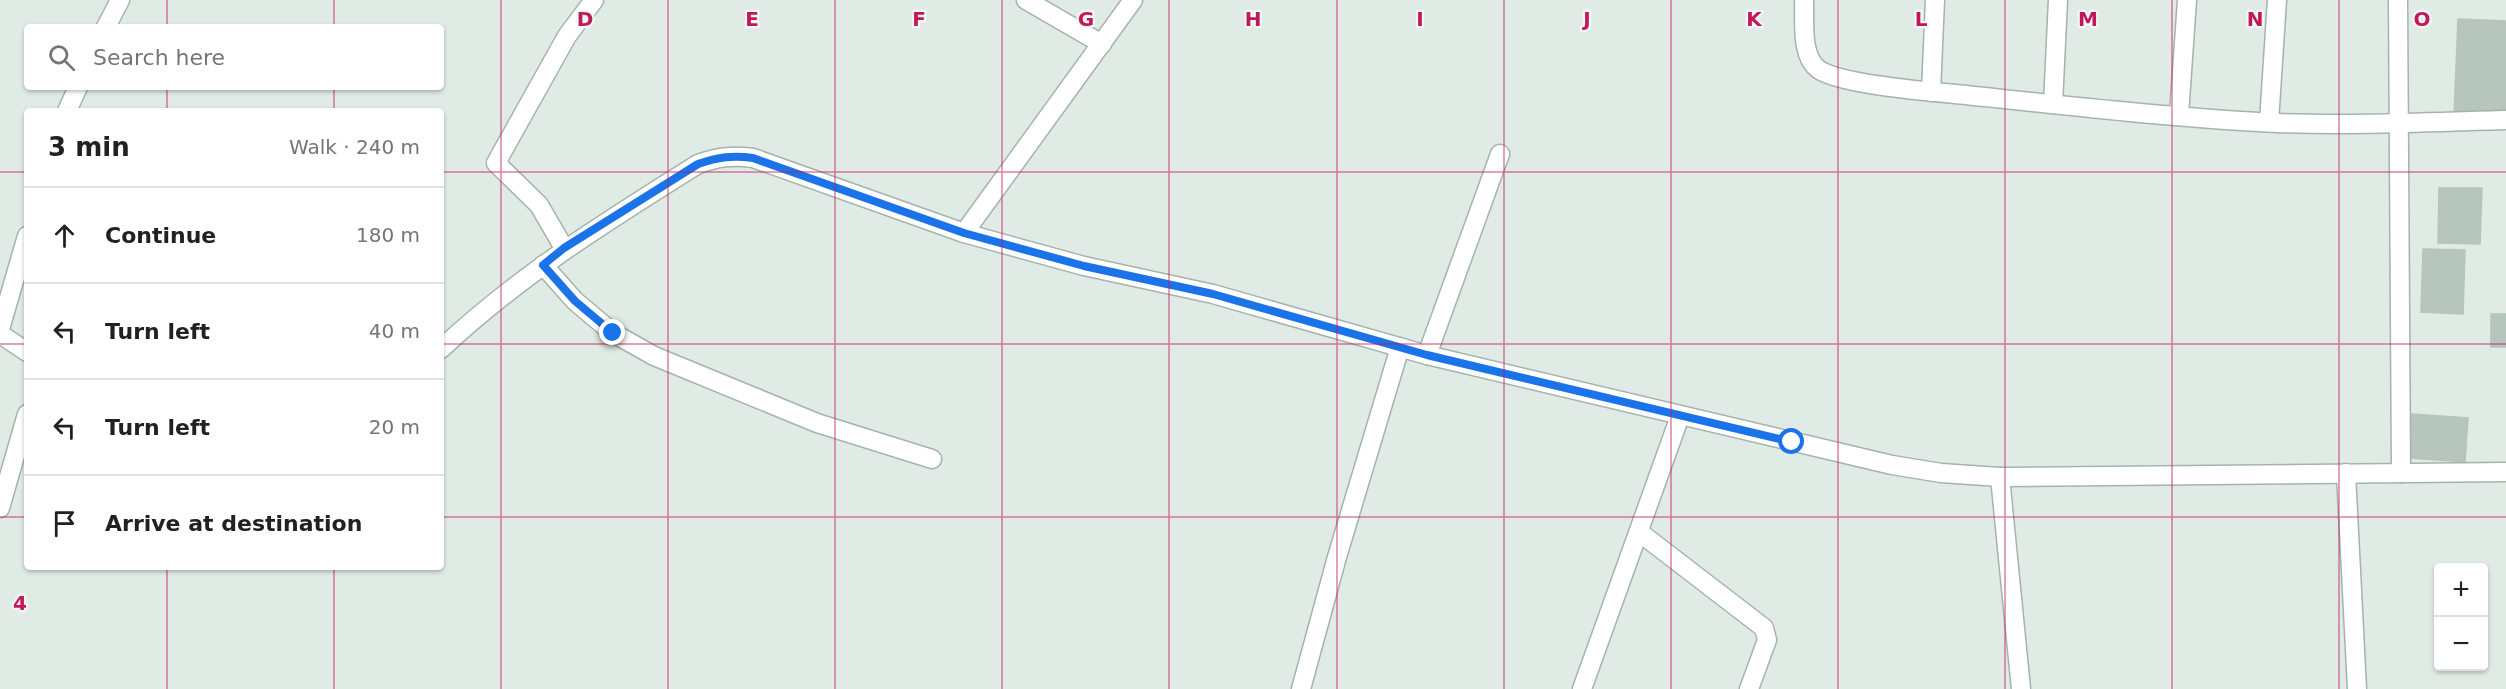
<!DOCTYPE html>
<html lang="en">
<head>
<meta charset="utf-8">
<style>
  body { margin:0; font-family:"DejaVu Sans",sans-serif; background:#f6f6f6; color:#202124 }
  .controls { position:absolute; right:18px; bottom:18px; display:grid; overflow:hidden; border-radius:6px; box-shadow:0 2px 4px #0004 }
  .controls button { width:54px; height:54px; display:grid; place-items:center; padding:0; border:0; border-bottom:2px solid #e0e0e0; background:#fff; color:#202124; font:30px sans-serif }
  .stop { position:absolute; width:18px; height:18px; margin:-14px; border:4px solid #1a73e8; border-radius:50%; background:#fff }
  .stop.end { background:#1a73e8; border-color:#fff; box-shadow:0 2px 6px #0008 }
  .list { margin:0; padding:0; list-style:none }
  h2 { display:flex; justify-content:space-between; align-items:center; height:78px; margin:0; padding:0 24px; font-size:26px }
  h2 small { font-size:20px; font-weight:400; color:#757577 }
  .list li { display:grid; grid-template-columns:39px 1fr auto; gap:18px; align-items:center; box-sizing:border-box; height:96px; padding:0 24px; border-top:2px solid #e0e0e0 }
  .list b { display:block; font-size:22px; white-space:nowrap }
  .list em { font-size:20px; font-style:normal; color:#757577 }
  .icon { flex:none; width:33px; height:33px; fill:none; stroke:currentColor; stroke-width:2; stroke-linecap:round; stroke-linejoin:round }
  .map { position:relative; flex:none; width:2506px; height:689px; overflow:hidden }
  .search { position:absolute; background:#fff; box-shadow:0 2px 4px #0004; left:24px; top:24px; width:420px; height:66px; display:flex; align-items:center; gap:15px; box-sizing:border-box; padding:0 21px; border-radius:6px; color:#757577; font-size:22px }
  .panel { position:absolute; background:#fff; box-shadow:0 2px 4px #0004; left:24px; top:108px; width:420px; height:462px; border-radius:6px }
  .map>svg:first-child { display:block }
</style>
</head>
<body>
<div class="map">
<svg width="2506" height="689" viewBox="0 0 2506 689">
  <rect width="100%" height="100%" fill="#e1ebe6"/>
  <!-- building -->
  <g fill="#b6c6bf" stroke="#b3c5bd" stroke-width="1.5">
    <polygon points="2458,19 2506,21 2506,117 2454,115"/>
    <polygon points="2439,188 2482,188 2480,244 2438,243"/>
    <polygon points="2423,249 2465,250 2463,314 2421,312"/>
    <rect x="2491" y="314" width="15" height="33"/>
    <polygon points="2412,414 2468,418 2465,462 2409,458"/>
  </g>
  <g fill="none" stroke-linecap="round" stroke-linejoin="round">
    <defs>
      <g id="minor">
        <polyline points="1026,0 1102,44"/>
        <path d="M1804,0C1805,20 1800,55 1818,69C1839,85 1936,92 1966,95C2069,106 2174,118 2278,123C2354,126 2430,122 2506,120"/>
        <polyline points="2398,0 2401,473"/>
        <polyline points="106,27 120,0"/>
        <polyline points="1931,92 1935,0"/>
        <polyline points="2053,104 2058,0"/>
        <polyline points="67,111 78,87"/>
        <polyline points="2179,115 2187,0"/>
        <polyline points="2269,122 2277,0"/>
        <polyline points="964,233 1133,0"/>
        <polyline points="564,248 539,205 496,163 567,36 594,0"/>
        <polyline points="543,265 575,301 613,333 654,356 817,423 932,459"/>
        <polyline points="0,329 27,236"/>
        <polyline points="0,334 27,352"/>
        <path d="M441,349C520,275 607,221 698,164C718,157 733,155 753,158L964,233L1084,266L1213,294L1427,355L1892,465L1941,473L2000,477L2506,472"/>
        <polyline points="1427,355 1500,154"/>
        <polyline points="2346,473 2357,689"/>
        <polyline points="2000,477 2021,689"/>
        <polyline points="0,508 27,414"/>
        <polyline points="1639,532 1764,628 1767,640 1749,689"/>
        <polyline points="1301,689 1337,557 1400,347"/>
        <polyline points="1582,689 1680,416"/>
      </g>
    </defs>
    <!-- minor casing -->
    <use href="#minor" stroke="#a4b3ad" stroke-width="21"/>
    <!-- minor -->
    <use href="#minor" stroke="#fff" stroke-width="18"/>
  </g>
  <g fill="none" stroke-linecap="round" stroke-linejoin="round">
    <!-- route -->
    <path stroke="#1a73e8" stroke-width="8" d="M613,333L575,301L543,265L564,248L698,164C718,157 733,155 753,158L964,233L1084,266L1213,294L1427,355L1792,442"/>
  </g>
  <!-- grid -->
  <path fill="none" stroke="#c2185b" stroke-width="1.5" stroke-opacity="0.55" d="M167,0V27M334,0V27M501,0V689M668,0V689M835,0V689M1002,0V689M1169,0V689M1337,0V689M1504,0V689M1671,0V689M1838,0V689M2005,0V689M2172,0V689M2339,0V689M167,87V111M334,87V111M0,172H27M441,172H2506M0,344H27M441,344H2506M0,517H27M441,517H2506M167,567V689M334,567V689"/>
  <g font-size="20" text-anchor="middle" font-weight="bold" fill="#c2185b" stroke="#f1f8f4" stroke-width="4.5" stroke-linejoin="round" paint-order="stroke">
    <text x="585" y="26">D</text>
    <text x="752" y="26">E</text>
    <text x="919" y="26">F</text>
    <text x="1086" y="26">G</text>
    <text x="1253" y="26">H</text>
    <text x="1420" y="26">I</text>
    <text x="1587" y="26">J</text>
    <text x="1754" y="26">K</text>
    <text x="1921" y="26">L</text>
    <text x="2088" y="26">M</text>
    <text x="2255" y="26">N</text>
    <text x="2422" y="26">O</text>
    <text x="20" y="610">4</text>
  </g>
</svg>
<div class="controls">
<button>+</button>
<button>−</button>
</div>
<div class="stop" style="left:1792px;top:442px"></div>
<div class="stop end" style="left:613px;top:333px"></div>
<div class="search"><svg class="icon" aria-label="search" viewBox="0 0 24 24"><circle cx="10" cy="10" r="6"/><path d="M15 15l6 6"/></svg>Search here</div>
<section class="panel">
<h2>3 min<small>Walk · 240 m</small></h2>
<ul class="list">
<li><svg class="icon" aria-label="ahead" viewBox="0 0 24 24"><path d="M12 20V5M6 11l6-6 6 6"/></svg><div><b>Continue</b></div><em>180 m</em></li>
<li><svg class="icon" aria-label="left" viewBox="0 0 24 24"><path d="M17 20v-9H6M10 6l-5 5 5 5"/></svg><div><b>Turn left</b></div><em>40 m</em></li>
<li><svg class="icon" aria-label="left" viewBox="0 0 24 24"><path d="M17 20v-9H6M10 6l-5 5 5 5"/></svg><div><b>Turn left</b></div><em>20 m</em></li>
<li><svg class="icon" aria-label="arrive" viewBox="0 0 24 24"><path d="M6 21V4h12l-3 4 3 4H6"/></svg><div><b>Arrive at destination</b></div></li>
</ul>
</section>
</div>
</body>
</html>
